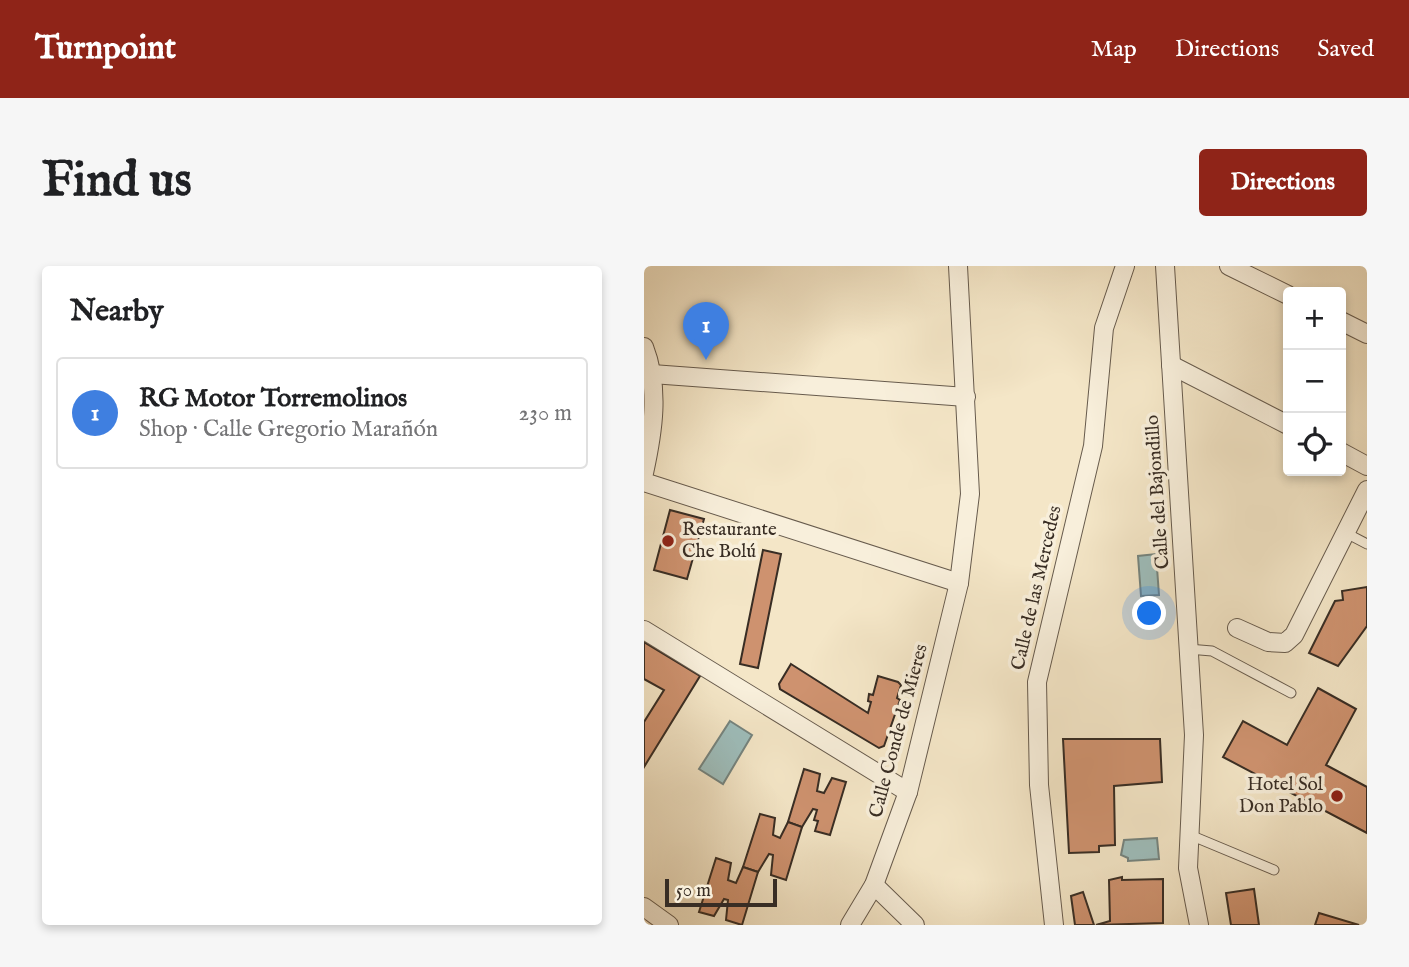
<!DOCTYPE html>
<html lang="en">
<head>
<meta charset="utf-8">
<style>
  body { margin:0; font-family:"IM FELL English",serif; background:#f6f6f6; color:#202124 }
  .controls { position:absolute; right:21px; top:21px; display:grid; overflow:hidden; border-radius:7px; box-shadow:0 4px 10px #0003 }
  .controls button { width:63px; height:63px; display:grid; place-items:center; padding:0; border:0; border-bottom:2px solid #e0e0e0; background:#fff; color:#202124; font:35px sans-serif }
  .scale { position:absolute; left:21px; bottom:18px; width:112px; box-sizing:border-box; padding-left:7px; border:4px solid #382d24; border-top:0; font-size:19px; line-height:24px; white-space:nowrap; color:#382d24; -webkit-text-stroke:5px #f8efdb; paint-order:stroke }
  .you { position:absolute; left:506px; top:348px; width:24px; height:24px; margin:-18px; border:5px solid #fff; border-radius:50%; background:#1a73e8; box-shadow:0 0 0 10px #1a73e833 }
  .badge { display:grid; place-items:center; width:46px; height:46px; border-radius:50%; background:#8f2418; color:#fff; font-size:23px; font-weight:700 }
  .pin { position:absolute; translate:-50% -58px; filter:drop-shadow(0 2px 4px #0008) }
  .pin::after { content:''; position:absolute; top:37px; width:24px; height:21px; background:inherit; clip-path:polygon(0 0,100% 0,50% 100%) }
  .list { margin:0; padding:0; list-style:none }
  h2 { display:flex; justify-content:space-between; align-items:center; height:91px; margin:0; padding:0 28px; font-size:30px }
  h2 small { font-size:23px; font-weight:400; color:#757577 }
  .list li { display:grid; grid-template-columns:46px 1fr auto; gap:21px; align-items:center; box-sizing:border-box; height:112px; margin:0 14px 14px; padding:0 14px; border:2px solid #e0e0e0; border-radius:7px }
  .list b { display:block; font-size:26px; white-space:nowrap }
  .list p { margin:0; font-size:23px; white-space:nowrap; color:#757577 }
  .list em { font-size:23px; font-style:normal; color:#757577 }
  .icon { flex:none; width:38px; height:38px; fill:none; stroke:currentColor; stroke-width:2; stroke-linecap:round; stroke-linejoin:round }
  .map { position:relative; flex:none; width:723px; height:659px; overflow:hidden; border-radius:7px }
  header { display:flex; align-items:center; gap:42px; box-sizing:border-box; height:98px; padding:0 35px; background:#8f2418; color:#fff }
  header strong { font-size:33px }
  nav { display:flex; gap:38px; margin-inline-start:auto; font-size:24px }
  .intro { display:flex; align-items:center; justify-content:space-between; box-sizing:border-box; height:168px; padding:0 42px }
  h1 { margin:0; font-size:49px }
  .button { padding:18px 32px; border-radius:7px; background:#8f2418; color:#fff; font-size:24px; font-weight:700 }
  main { display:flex; gap:42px; padding:0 42px }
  aside { flex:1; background:#fff; border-radius:7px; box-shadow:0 4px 10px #0003 }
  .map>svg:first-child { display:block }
</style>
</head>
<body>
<header>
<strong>Turnpoint</strong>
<nav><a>Map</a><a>Directions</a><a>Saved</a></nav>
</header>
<div class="intro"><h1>Find us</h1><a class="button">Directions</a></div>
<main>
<aside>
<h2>Nearby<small></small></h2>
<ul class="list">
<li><span class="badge" style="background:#3f7fe0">1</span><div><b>RG Motor Torremolinos</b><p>Shop · Calle Gregorio Marañón</p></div><em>230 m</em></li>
</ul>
</aside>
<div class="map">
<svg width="723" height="659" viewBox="0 0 723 659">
  <rect width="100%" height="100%" fill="#f4e6c7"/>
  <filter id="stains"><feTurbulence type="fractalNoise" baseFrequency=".00286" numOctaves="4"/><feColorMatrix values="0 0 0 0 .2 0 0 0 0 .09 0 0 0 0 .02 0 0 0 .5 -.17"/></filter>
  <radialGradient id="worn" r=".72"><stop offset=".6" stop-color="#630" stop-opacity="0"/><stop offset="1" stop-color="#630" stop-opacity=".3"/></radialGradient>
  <!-- water -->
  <g fill="#9ebebc" stroke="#75847f" stroke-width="2">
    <polygon points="512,288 515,329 497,330 494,290"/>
    <polygon points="86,455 108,469 79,518 55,503"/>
    <polygon points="513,572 515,593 484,595 484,592 477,589 480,574"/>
  </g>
  <!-- building -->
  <g fill="#ce926f" stroke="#382d24" stroke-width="2">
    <polygon points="26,244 60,253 43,313 10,304"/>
    <polygon points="119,284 137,288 114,402 96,398"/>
    <polygon points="723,321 723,360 694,400 665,387 691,335 699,334 698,325"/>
    <polygon points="0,376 56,410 0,501 0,456 20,424 0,413"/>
    <polygon points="147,398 224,447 227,436 224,435 225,428 229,429 234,410 254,416 257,419 253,432 256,434 240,480 235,482 136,423 135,418"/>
    <polygon points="674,422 712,443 682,499 723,521 723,567 579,491 599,455 643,479"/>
    <polygon points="419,473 516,473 518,516 470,520 471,579 455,580 455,586 425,587"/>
    <polygon points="160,503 176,508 173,525 180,527 188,512 202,516 186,569 171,565 174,555 170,554 173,544 169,543 158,561 144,556"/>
    <polygon points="116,548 131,552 129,569 136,572 144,556 158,561 142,614 127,609 129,589 125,588 114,606 99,601"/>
    <polygon points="72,592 87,597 84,614 92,617 99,601 114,606 98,659 82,654 84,634 80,633 70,650 55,646"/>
    <polygon points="478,611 478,614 519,613 519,657 452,659 466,655 465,614"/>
    <polygon points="610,623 615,659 587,659 582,627"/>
    <polygon points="439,626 450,659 431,659 427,630"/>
    <polygon points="675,647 715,659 671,659"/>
  </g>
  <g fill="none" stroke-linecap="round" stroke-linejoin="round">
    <defs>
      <g id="service">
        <polyline points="702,267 723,278"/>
        <polyline points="544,383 568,385 647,427"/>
        <polyline points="546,569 630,604"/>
      </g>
      <g id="minor">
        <polyline points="521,0 550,469 544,602 555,659"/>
        <polyline points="585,0 644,29"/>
        <polyline points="697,55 723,68"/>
        <path d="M0,81C16,122 9,166 0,207"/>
        <polyline points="527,99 644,159"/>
        <polyline points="8,108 322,131"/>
        <polyline points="697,186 723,200"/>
        <polyline points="0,216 315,317"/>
        <polyline points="593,362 624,376 641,377 650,369 723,224"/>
        <polyline points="0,364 264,526"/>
        <polyline points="230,619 271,659"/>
        <polyline points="0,641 25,659"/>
        <polyline points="206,659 230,619 264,526 315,317 326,228 314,0"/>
        <polyline points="410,659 395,519 393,416 449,180 460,62 481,0"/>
      </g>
    </defs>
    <!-- service casing -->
    <use href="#service" stroke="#675b4d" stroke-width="11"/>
    <!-- minor casing -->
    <use href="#minor" stroke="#675b4d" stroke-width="20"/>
    <!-- service -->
    <use href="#service" stroke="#f8efdb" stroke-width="9"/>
    <!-- minor -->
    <use href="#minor" stroke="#f8efdb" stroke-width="18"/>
  </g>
  <!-- markers -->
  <g fill="#8f2418" stroke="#f8efdb" stroke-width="2.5">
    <circle cx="24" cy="275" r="7"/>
    <circle cx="693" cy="530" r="7"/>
  </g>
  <g text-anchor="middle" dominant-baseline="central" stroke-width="7" stroke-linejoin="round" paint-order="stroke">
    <!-- street labels -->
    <g font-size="19" fill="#382d24" stroke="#f8efdb">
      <text transform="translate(514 226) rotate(-94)">Calle del Bajondillo</text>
      <text transform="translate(393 322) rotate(-77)">Calle de las Mercedes</text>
      <text transform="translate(255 465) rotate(-75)">Calle Conde de Mieres</text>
    </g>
    <!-- poi labels -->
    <g font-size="19" fill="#382d24" stroke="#f8efdb" text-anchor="start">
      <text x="38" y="264">Restaurante<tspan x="38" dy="22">Che Bolú</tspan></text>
      <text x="679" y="519" text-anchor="end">Hotel Sol<tspan x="679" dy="22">Don Pablo</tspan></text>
    </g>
  </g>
  <rect width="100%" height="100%" filter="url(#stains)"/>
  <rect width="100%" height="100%" fill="url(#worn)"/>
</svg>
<div class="controls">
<button>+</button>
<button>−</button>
<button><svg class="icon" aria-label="locate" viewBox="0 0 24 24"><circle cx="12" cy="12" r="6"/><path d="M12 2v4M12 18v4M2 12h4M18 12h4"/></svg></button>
</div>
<div class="scale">50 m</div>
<div class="you"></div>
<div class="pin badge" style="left:62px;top:94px;background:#3f7fe0">1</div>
</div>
</main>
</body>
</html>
